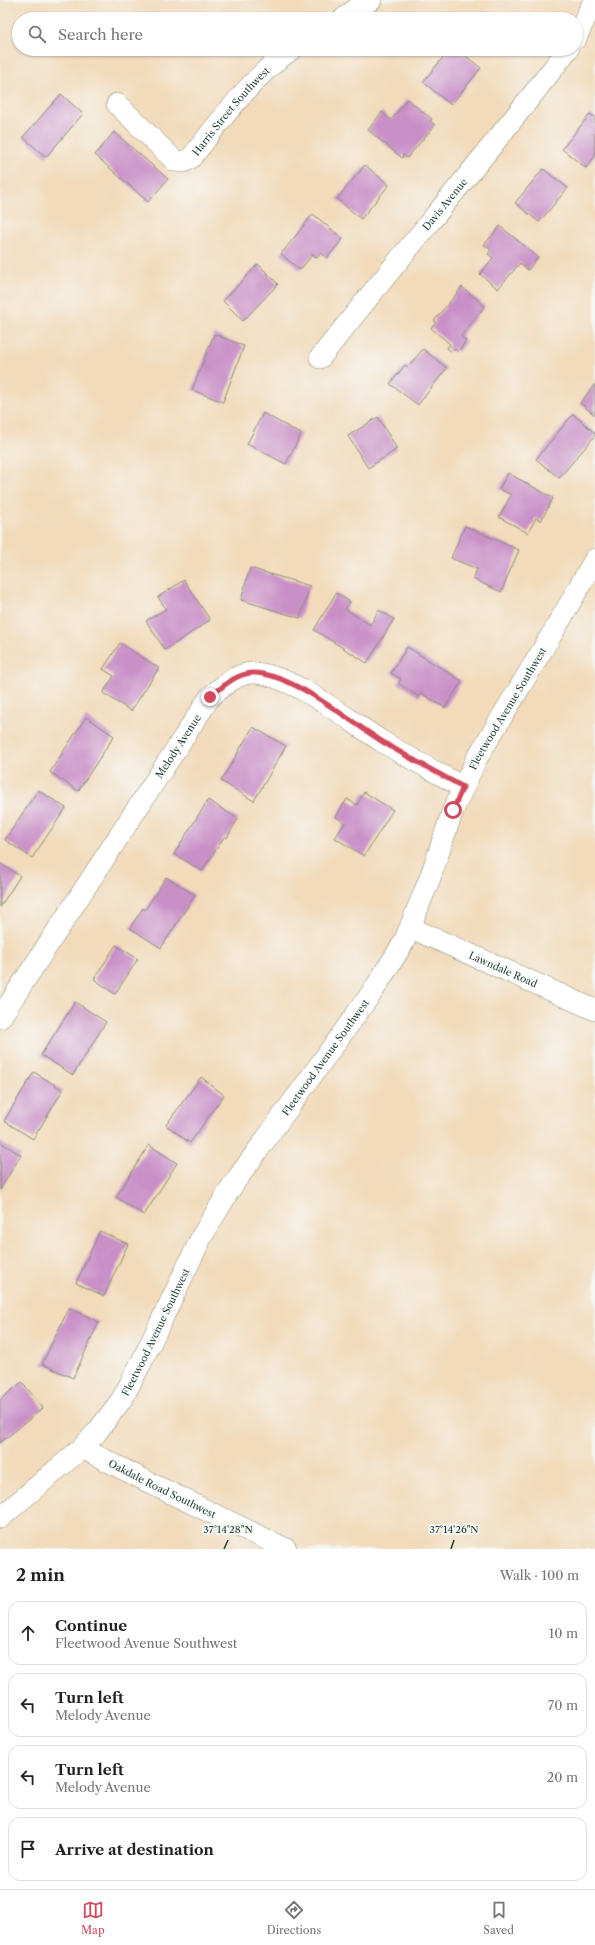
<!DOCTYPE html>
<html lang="en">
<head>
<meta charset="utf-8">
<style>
  body { margin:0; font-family:"Libre Caslon Text",serif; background:#f6f6f6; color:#222 }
  .stop { position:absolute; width:12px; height:12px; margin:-9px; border:3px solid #d1495b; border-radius:50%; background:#fff }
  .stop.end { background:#d1495b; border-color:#fff; box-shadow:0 1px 4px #0008 }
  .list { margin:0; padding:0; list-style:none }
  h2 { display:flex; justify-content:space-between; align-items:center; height:52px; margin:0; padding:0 16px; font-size:17px }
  h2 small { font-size:13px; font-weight:400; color:#767676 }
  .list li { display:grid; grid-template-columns:26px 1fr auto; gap:12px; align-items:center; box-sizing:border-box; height:64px; margin:0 8px 8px; padding:0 8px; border:1px solid #e0e0e0; border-radius:12px }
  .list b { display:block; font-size:15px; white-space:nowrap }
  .list p { margin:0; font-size:13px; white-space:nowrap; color:#767676 }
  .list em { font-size:13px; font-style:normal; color:#767676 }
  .icon { flex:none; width:22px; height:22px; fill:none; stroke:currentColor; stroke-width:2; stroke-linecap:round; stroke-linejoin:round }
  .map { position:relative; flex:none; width:595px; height:1549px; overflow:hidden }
  .search { position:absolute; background:#fff; box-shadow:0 1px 3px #0004; left:12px; right:12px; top:12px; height:44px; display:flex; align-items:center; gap:10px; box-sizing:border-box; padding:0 14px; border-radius:22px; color:#767676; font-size:15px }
  .sheet { height:340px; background:#fff }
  nav { display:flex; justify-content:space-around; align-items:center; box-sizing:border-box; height:56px; border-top:1px solid #e0e0e0; background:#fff; font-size:11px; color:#767676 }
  nav a { display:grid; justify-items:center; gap:2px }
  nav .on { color:#d1495b }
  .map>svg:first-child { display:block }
</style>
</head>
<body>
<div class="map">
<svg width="595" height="1549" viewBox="0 0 595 1549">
  <rect width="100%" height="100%" fill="#f6f6f2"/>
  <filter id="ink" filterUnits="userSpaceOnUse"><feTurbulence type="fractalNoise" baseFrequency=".025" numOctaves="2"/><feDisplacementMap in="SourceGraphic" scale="8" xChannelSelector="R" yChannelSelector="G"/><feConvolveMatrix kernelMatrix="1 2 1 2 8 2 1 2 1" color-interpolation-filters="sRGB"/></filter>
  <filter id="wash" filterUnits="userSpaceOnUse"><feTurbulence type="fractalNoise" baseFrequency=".012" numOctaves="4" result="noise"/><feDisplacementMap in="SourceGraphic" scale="16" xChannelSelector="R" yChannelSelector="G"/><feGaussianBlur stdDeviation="0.9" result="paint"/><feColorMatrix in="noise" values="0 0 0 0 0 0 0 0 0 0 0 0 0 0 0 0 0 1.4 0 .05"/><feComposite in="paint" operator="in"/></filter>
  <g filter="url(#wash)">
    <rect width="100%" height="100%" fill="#f2daba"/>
    <g id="blocks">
      <!-- building -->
      <g fill="#c990c8">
        <polygon points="450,49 457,49 481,68 451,105 423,82"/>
        <polygon points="61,94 83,114 46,157 23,137"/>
        <polygon points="407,99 432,119 430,121 435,125 407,158 403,155 402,158 368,130 382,112 391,120"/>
        <polygon points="590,114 595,117 595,156 586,168 562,149"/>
        <polygon points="114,132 168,179 148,202 95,155"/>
        <polygon points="365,165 389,185 361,219 337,199"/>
        <polygon points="543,169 568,188 539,222 515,203"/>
        <polygon points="313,214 343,239 327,258 321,253 317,258 313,254 300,270 281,254"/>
        <polygon points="500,226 538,257 528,270 520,263 498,289 480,274 493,258 488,254 491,250 484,245"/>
        <polygon points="258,264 278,284 243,321 223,301"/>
        <polygon points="462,287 485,306 461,336 466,341 458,352 455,349 452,352 447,348 450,344 431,328 436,322 434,321"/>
        <polygon points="214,334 244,346 223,402 192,390"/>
        <polygon points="423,349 447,368 418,405 390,384 405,365 408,367"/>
        <polygon points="595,384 595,415 580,403"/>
        <polygon points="263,413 301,434 286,464 247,444"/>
        <polygon points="573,414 595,433 595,436 559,478 536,459"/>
        <polygon points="378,417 397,449 368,468 348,436"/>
        <polygon points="508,473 553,498 541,521 536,518 528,533 499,517 511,495 499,489"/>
        <polygon points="465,526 519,550 501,592 473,579 477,569 451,558"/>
        <polygon points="250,568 310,586 300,618 241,600"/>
        <polygon points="184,580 210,620 165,650 146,621 166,609 158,597"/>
        <polygon points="336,593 350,602 345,609 370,625 379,610 394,619 367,663 314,630"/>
        <polygon points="120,643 159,668 131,711 103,693 114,676 103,669"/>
        <polygon points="407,647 462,681 445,708 421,693 419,697 398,683 401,679 391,673"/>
        <polygon points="86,717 114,736 78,791 50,772"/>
        <polygon points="253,727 286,746 254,801 221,781"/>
        <polygon points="38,790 66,808 32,858 5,840"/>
        <polygon points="364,792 393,810 364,856 335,838 345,823 336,817 347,799 357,805"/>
        <polygon points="208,800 238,819 227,838 225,836 202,871 174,854"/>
        <polygon points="0,863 20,876 0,907"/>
        <polygon points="166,877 195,895 161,948 130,928 143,908 145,910"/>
        <polygon points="116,945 138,959 115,994 94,979"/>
        <polygon points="75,1002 106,1022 73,1075 41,1055"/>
        <polygon points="34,1072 63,1090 33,1139 4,1121"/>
        <polygon points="201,1077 224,1095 190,1143 166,1125"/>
        <polygon points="0,1142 21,1155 0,1190"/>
        <polygon points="149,1145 177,1163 144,1215 116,1197"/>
        <polygon points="100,1231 128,1244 104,1296 76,1283"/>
        <polygon points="69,1308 99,1322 73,1378 42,1364"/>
        <polygon points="22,1382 43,1408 0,1443 0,1400"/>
      </g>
    </g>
  </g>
  <g filter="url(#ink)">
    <use href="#blocks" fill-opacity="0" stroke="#888c77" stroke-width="1"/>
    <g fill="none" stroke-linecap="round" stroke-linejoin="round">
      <defs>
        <g id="minor">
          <polyline points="343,19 357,8 371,0"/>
          <polyline points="576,38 594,0"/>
          <path id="s1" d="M117,104L175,161L184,162L191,158C222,119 251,78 292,49"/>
          <path id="s2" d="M320,358C402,254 488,154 568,49"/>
          <path id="s3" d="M411,928L595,1010"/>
          <path id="s4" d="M0,1018L210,697C223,686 238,672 255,673C295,676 349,721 383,742C409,758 436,772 463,787"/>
          <path id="s5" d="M82,1448L152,1484L286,1549"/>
          <path id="s6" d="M0,1518L82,1448L97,1432L122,1399L141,1363L202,1236L232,1186L373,991L404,942L430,878L453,810L477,758L555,629L595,559"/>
        </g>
      </defs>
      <!-- minor casing -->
      <use href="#minor" stroke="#888c77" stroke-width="22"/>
      <!-- minor -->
      <use href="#minor" stroke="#fff" stroke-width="21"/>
    </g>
  </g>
  <g fill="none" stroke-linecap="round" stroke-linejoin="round" filter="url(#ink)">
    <!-- route -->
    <path stroke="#d1495b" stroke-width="5" d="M210,697C223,686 238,672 255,673C295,675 349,721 383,742C409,758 436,772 463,787L453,810"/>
  </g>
  <!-- ticks -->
  <path fill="none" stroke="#1f3d34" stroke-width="1.5" d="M224,1549L228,1540M451,1549L454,1540"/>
  <g text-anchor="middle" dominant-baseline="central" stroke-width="4" stroke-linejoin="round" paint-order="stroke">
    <!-- street labels -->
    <g font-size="10" fill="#1f3d34" stroke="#f6f6f2">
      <text stroke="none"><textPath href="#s1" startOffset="160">Harris Street Southwest</textPath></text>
      <text stroke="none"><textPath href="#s2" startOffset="198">Davis Avenue</textPath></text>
      <text stroke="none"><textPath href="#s6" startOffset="966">Fleetwood Avenue Southwest</textPath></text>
      <text stroke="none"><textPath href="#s4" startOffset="325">Melody Avenue</textPath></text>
      <text stroke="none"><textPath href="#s3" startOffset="101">Lawndale Road</textPath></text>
      <text stroke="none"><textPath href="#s6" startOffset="570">Fleetwood Avenue Southwest</textPath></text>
      <text stroke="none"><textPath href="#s6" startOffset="246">Fleetwood Avenue Southwest</textPath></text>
      <text stroke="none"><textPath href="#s5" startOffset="90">Oakdale Road Southwest</textPath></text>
    </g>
  </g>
  <g font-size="10" text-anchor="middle" fill="#1f3d34" stroke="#f6f6f2" stroke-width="4" stroke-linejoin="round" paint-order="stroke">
    <text x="228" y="1533">37°14'28"N</text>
    <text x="454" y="1533">37°14'26"N</text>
  </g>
</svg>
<div class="stop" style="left:453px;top:810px"></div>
<div class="stop end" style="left:210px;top:697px"></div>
<div class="search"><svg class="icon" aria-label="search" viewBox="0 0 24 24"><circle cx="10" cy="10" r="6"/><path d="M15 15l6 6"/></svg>Search here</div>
</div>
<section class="sheet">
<h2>2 min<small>Walk · 100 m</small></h2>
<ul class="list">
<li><svg class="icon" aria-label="ahead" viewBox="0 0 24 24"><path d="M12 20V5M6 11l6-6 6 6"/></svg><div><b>Continue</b><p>Fleetwood Avenue Southwest</p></div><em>10 m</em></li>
<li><svg class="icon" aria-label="left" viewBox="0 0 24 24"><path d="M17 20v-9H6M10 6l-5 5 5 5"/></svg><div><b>Turn left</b><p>Melody Avenue</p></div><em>70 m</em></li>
<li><svg class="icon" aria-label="left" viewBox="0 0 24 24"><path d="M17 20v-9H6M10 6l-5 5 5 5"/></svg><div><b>Turn left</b><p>Melody Avenue</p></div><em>20 m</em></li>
<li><svg class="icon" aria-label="arrive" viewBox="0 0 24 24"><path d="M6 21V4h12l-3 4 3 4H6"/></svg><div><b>Arrive at destination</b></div></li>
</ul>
</section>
<nav>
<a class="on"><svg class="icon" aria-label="map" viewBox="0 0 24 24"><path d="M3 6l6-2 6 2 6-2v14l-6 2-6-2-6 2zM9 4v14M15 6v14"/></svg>Map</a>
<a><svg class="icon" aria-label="directions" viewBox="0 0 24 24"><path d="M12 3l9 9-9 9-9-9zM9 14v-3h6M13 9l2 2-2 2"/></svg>Directions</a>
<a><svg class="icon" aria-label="saved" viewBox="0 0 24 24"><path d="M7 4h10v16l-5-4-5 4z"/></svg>Saved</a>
</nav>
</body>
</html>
